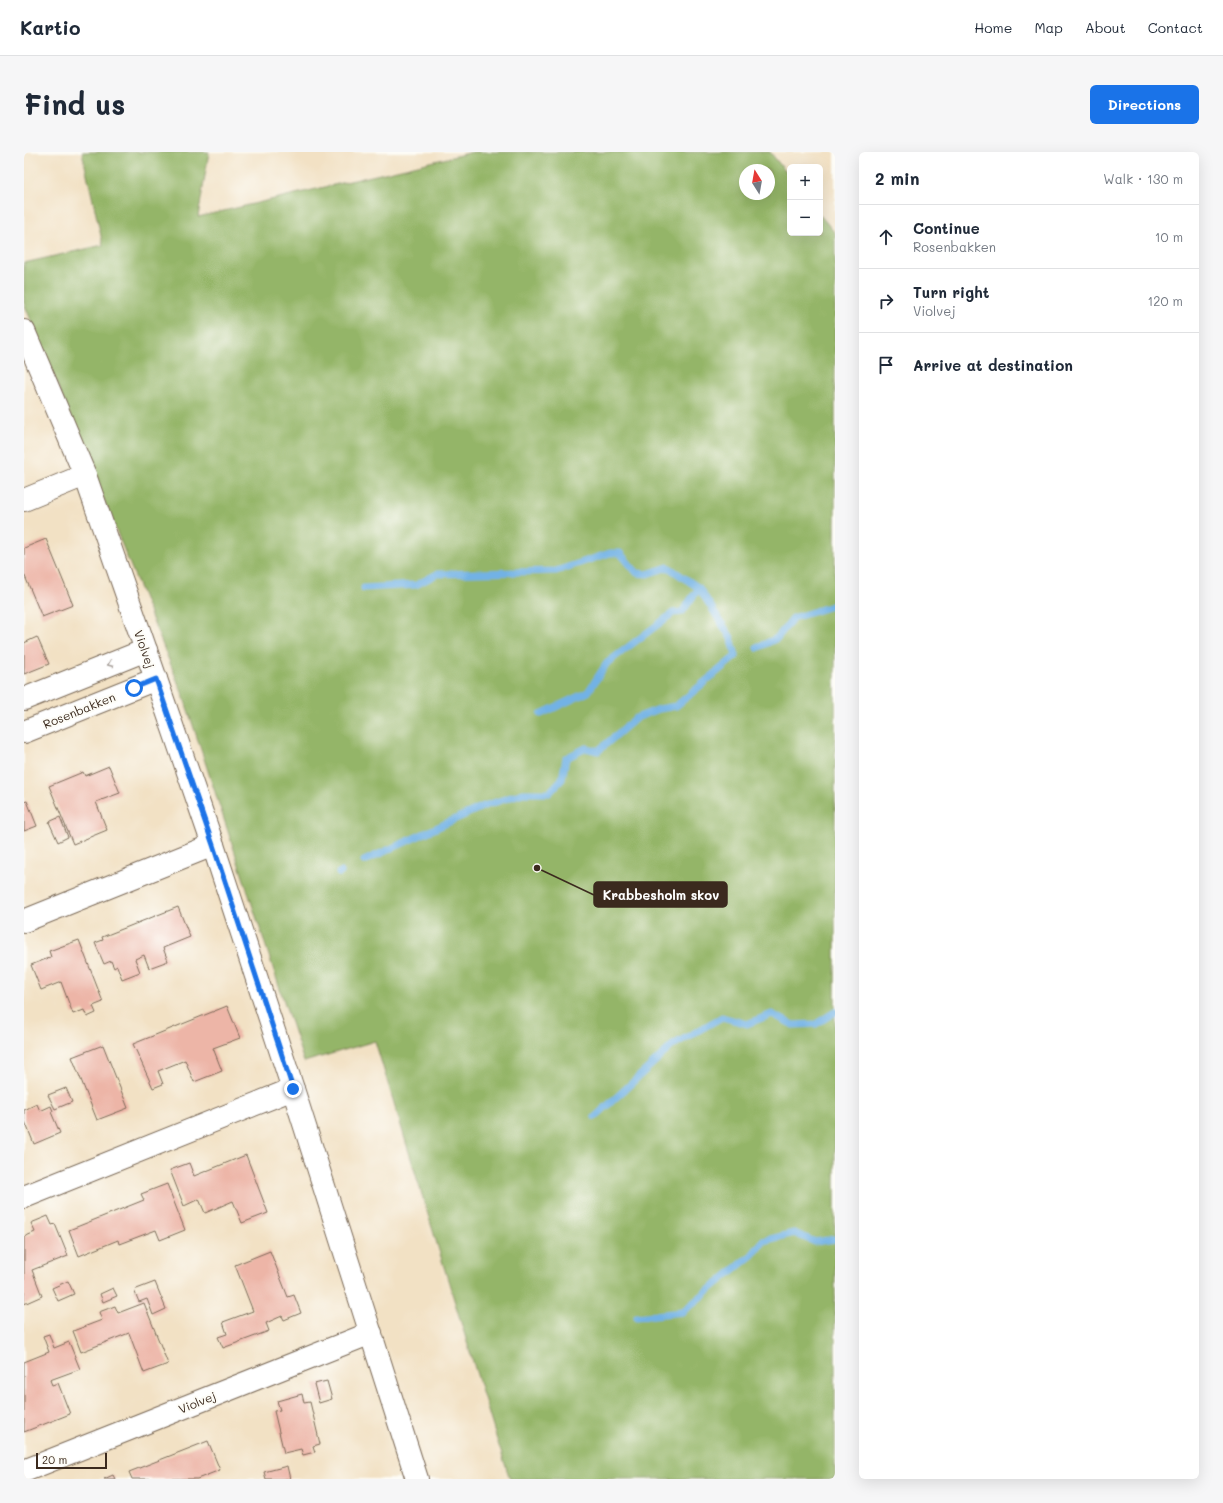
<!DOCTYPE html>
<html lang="en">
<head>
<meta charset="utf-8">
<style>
  body { margin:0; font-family:Mali,sans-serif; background:#f6f6f7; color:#1f2937 }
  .controls { position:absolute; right:12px; top:12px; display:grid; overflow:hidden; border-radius:6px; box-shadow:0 4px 16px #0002 }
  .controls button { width:36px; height:36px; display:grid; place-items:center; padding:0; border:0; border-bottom:1px solid #e0e1e3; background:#fff; color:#1f2937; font:20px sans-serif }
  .compass { position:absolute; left:715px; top:12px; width:36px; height:36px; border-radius:50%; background:#fff; box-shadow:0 4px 16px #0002; rotate:349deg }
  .scale { position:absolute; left:12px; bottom:10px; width:71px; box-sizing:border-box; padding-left:4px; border:2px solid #3b2a1e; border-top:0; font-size:11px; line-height:14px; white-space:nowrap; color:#3b2a1e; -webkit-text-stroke:3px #fdfcf7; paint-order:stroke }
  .stop { position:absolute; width:12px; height:12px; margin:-9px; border:3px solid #1a73e8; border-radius:50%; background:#fff }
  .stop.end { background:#1a73e8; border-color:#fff; box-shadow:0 1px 4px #0008 }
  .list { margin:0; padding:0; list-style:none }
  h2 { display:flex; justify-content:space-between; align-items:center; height:52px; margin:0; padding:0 16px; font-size:17px }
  h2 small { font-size:13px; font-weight:400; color:#747a83 }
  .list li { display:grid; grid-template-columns:26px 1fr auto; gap:12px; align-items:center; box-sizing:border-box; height:64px; padding:0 16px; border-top:1px solid #e0e1e3 }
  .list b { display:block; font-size:15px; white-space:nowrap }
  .list p { margin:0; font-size:13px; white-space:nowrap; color:#747a83 }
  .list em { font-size:13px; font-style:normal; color:#747a83 }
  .icon { flex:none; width:22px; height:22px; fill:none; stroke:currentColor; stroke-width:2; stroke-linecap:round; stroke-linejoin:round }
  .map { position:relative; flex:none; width:811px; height:1327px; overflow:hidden; border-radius:6px }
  header { display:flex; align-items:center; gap:24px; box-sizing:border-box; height:56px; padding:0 20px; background:#fff; border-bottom:1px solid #e0e1e3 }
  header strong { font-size:19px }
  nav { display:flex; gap:22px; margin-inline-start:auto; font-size:14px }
  .intro { display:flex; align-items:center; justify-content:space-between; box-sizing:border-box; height:96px; padding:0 24px }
  h1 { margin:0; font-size:28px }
  .button { padding:10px 18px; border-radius:6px; background:#1a73e8; color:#fff; font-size:14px; font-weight:700 }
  main { display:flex; gap:24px; padding:0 24px }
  aside { flex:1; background:#fff; border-radius:6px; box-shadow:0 4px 16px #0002 }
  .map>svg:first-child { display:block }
</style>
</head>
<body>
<header>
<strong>Kartio</strong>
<nav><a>Home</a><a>Map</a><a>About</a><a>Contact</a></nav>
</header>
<div class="intro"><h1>Find us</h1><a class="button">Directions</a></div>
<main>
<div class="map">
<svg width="811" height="1327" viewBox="0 0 811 1327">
  <rect width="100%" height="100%" fill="#fdfcf7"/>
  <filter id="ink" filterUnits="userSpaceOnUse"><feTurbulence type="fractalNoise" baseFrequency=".025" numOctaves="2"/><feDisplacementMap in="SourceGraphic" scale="8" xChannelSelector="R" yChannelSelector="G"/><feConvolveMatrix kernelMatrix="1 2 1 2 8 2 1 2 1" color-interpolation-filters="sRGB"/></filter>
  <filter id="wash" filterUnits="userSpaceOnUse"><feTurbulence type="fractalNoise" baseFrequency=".012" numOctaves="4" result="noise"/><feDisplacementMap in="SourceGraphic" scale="16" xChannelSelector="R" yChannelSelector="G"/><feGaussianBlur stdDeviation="0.9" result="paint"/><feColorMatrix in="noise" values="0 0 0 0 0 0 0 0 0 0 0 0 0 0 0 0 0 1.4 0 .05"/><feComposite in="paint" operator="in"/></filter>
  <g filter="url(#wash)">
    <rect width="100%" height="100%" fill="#f2e1c4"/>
    <!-- forest -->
    <path fill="#94b568" stroke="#687043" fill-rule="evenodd" d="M58,0H185L174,65L449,0H746L766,25V81H796V63L811,81V1327H486L472,1285L351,889L280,910L159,543L0,151V111L79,93ZM721,18H745V42H721Z"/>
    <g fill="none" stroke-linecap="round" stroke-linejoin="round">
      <!-- stream -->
      <g stroke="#72b2e5" stroke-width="7">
        <polyline points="340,436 392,433 413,422 532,419 586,401 596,401 613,421 623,422 644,415 675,436 707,486 712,504 652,554 635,557 612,566 574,599 562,596 542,606 538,627 525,641 499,641 460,654 340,709"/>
        <polyline points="733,496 753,486 769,466 811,453"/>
        <polyline points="517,562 564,540 583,511 649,461 658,460 675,436"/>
        <polyline points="315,721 317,720"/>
        <polyline points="571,965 649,893 698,865 723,872 748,862 769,873 792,872 811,860"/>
        <polyline points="613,1165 658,1160 728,1103 739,1089 770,1081 791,1090 811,1087"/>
      </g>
    </g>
    <g id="blocks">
      <!-- building -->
      <g fill="#edb5a7">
        <polygon points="22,387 49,453 18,465 0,422 0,396"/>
        <polygon points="13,485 25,512 0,522 0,491"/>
        <polygon points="85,614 96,641 72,650 83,678 49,692 25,634 59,620 61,624"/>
        <polygon points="3,649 13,674 0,679 0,650"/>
        <polygon points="36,665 44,685 34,690 25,670"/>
        <polygon points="154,755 166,785 139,796 144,809 125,816 120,803 111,807 116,820 98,827 93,814 90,816 87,809 80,812 71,791 79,788 78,785"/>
        <polygon points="55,788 79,850 69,854 72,861 63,865 60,858 49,862 37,830 17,838 7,813 27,805 25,799"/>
        <polygon points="203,854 216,886 189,896 198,919 170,930 161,908 134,919 139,932 129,936 109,892"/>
        <polygon points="79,893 104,956 73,968 48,905"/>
        <polygon points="42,936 48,950 31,957 24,943"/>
        <polygon points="13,952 16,959 27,954 29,959 27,960 36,981 10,992 0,967 0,958"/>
        <polygon points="222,1003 244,1061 218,1071 209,1049 181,1061 175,1047 160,1054 146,1018 165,1011 170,1024"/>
        <polygon points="143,1032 161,1078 136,1088 132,1078 95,1092 94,1088 55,1104 45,1078 120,1048 117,1042"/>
        <polygon points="24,1064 28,1073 31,1072 44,1104 8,1118 18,1144 0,1152 0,1085 11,1080 7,1071"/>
        <polygon points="246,1099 264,1145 270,1143 277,1161 260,1168 258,1164 242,1171 245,1179 199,1196 194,1185 203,1182 199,1170 229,1159 211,1113"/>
        <polygon points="44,1129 50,1142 34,1149 28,1136"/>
        <polygon points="131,1130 142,1157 129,1163 123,1147 115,1150 110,1138"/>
        <polygon points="89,1136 93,1144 79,1150 76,1142"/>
        <polygon points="120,1151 144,1212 120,1221 105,1181 57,1200 49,1179 78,1168 75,1160 91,1154 94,1161"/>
        <polygon points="25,1182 30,1196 45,1190 56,1217 26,1228 28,1233 34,1231 46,1262 0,1280 0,1210 25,1200 19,1184"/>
        <polygon points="303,1229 308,1247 295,1251 290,1232"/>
        <polygon points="278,1242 280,1251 286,1250 296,1292 289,1294 291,1300 279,1303 277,1297 260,1301 250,1259 256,1258 253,1249"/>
        <polygon points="184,1289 196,1318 173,1327 108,1327 105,1320"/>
        <polygon points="263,1314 266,1327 242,1327 240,1320"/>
        <polygon points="89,1323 91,1327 80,1327"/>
      </g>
    </g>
  </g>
  <g filter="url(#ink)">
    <use href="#blocks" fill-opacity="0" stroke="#7b6a58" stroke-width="1"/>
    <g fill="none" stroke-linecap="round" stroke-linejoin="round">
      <defs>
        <g id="minor">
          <polyline points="0,179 61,323 132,527 189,693 269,937 393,1327"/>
          <polyline points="0,348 61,323"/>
          <polyline points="0,547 122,498"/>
          <polyline points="0,580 132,527"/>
          <polyline points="0,769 189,693"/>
          <polyline points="0,1045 269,937"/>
          <polyline points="0,1319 347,1181"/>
        </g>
      </defs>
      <!-- minor casing -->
      <use href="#minor" stroke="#7b6a58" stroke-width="24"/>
      <!-- minor -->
      <use href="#minor" stroke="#fff" stroke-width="22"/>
    </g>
    <!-- one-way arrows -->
    <defs><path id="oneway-chevron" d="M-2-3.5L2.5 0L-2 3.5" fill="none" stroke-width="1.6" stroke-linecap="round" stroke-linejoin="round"/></defs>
    <use stroke="#a79f9a" href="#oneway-chevron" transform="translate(86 512) rotate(158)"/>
  </g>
  <g fill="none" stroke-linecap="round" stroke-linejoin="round" filter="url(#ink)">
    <!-- route -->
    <polyline stroke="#1a73e8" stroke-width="5" points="110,536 132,527 189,693 269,937"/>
  </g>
  <g text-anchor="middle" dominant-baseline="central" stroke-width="4" stroke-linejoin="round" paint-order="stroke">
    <!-- street labels -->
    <g font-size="12" fill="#3b2a1e" stroke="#fdfcf7">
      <text transform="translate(121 497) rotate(71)">Violvej</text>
      <text transform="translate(55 558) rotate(-22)">Rosenbakken</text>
      <text transform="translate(173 1250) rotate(-22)">Violvej</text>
    </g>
  </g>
  <!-- callouts -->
  <path fill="none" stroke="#3b2a1e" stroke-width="1.5" d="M513 716L570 743"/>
  <circle fill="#3b2a1e" stroke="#fdfcf7" stroke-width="1.5" cx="513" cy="716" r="4"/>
  <rect fill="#3b2a1e" stroke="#3b2a1e" stroke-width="1.5" x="570" y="730" width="133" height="25" rx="4"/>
  <g font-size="13" text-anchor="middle" font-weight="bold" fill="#fff">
    <text x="637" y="748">Krabbesholm skov</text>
  </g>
</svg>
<div class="controls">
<button>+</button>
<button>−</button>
</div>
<svg class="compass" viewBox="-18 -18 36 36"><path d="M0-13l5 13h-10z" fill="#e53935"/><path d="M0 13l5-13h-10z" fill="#747a83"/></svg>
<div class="scale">20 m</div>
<div class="stop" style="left:110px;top:536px"></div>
<div class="stop end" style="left:269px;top:937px"></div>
</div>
<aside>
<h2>2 min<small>Walk · 130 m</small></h2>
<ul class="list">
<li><svg class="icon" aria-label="ahead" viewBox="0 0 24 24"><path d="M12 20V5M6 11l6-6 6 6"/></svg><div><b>Continue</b><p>Rosenbakken</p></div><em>10 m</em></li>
<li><svg class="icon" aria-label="right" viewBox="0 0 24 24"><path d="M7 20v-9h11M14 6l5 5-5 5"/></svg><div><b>Turn right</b><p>Violvej</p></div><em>120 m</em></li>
<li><svg class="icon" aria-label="arrive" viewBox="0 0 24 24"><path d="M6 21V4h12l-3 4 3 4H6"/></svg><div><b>Arrive at destination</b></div></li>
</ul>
</aside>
</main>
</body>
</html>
